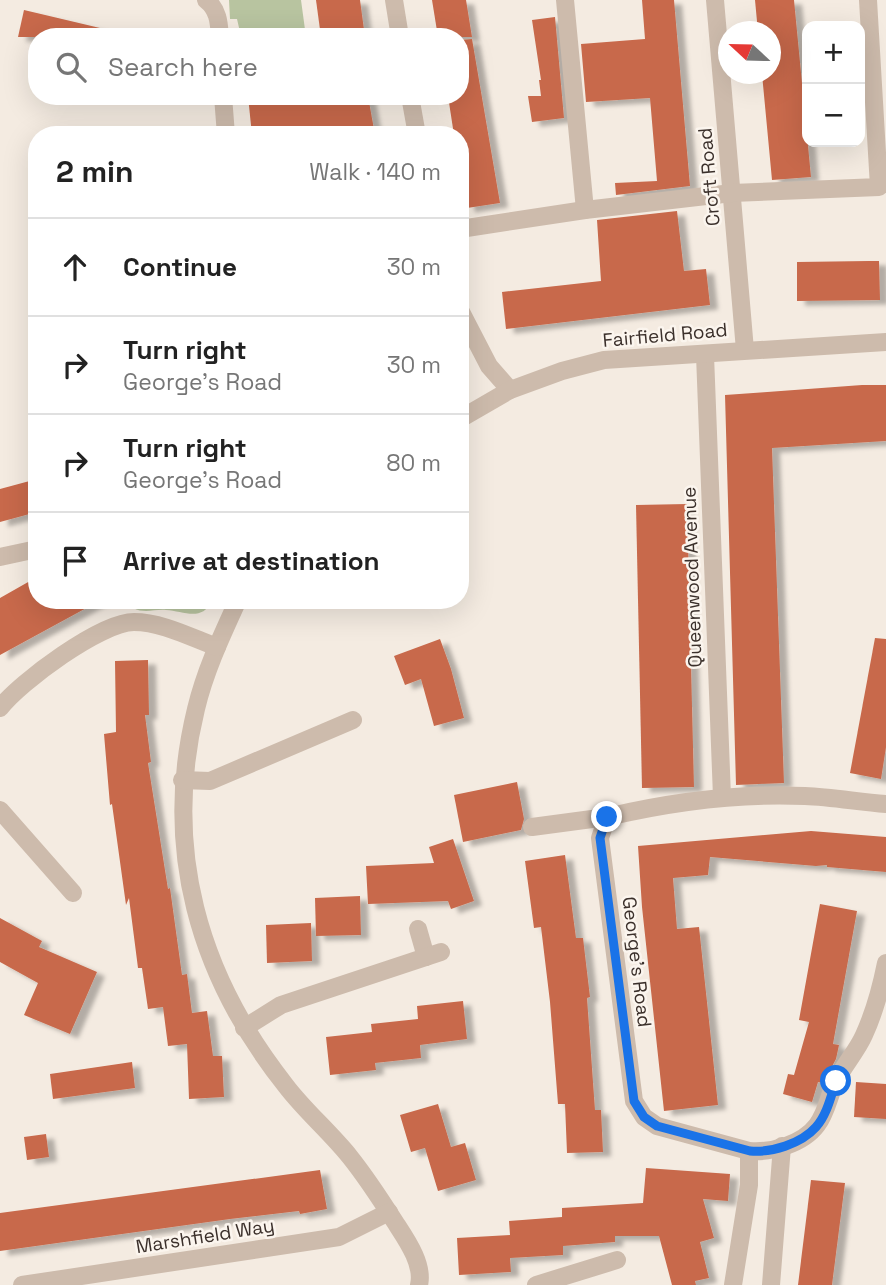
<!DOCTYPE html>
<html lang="en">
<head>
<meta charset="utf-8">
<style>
  body { margin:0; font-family:"Space Grotesk",sans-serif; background:#f6f6f6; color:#222 }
  .controls { position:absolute; right:21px; top:21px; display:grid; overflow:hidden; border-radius:14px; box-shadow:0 7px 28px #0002 }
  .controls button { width:63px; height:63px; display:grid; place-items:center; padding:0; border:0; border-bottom:2px solid #e0e0e0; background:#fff; color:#222; font:35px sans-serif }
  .compass { position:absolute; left:718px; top:21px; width:63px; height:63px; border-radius:50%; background:#fff; box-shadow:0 7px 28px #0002; rotate:292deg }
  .stop { position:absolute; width:21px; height:21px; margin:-16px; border:5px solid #1a73e8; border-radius:50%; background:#fff }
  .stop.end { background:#1a73e8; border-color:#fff; box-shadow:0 2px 7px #0008 }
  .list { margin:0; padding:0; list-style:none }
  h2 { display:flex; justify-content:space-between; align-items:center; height:91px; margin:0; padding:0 28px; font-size:30px }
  h2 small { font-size:23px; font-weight:400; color:#767676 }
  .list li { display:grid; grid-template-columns:46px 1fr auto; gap:21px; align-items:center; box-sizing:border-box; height:98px; padding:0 28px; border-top:2px solid #e0e0e0 }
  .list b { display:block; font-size:26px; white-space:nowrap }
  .list p { margin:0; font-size:23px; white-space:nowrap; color:#767676 }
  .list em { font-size:23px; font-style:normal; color:#767676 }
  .icon { flex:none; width:38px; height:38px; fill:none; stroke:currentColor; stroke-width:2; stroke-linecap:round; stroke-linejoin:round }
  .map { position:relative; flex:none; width:886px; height:1285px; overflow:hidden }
  .search { position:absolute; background:#fff; box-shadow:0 7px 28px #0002; left:28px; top:28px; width:441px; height:77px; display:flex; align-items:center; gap:18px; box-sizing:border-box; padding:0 24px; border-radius:28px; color:#767676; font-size:26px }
  .panel { position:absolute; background:#fff; box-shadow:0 7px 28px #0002; left:28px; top:126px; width:441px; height:483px; border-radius:28px }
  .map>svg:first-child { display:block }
</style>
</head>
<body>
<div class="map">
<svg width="886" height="1285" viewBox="0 0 886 1285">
  <defs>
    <filter id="shadow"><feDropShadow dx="8" dy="4.5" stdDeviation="2" flood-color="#0004"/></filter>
  </defs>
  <rect width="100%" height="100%" fill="#f4ebe1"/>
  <!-- green -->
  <g fill="#b8c4a0">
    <polygon points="229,0 301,0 306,37 254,37 240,32 237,19 230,19"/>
    <path d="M146,600H211V601C203,622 183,611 166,610C154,609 145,614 133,608Z"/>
  </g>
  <!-- building -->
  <g fill="#c8694b" filter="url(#shadow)">
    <polygon points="316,0 360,0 365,37 321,37"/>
    <polygon points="432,0 466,0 472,37 438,37"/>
    <polygon points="642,0 674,0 690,186 616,195 615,183 657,181 650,98 586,102 581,44 645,39"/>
    <polygon points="755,0 794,0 811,177 772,180 762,74 771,74 771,32 758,32"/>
    <polygon points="24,10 100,28 99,37 18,37"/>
    <polygon points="555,17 564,118 532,122 528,96 541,96 539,80 541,80 532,20"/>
    <polygon points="472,39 500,203 467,208 460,171 460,135 454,135 448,96 460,96 460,40"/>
    <polygon points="248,96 368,96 375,135 252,135"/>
    <polygon points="677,211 684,271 706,269 710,305 506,329 502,292 601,281 597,220"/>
    <polygon points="869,261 879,261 880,300 797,301 797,262"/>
    <polygon points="862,385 886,385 886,441 772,448 784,783 736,785 725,395"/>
    <polygon points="37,479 37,512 0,522 0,489"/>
    <polygon points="687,504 694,787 642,788 636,505"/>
    <polygon points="37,577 37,600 101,600 0,655 0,598"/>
    <polygon points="875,638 886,639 886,747 881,779 850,773"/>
    <polygon points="440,639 451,669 464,718 434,726 421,679 405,685 394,656"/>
    <polygon points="148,660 149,715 145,715 151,762 148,763 168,889 170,888 182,975 187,974 192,1013 207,1011 213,1056 222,1056 224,1097 189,1099 187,1044 168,1046 163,1007 148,1009 142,968 138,968 129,898 126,905 112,804 110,805 104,734 116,732 115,661"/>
    <polygon points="517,782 524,819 521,830 463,842 454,795"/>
    <polygon points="811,831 886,837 886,872 827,867 827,865 816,866 710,857 708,875 673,878 677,929 699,927 718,1105 664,1111 642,907 638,846"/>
    <polygon points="453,839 474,901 451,909 448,901 368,904 366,866 434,863 429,847"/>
    <polygon points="565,855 576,938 583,938 590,997 587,998 595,1110 601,1110 603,1152 567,1153 565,1104 558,1104 550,1002 541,927 534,928 525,861"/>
    <polygon points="360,896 361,935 316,936 315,898"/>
    <polygon points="820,904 857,911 833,1044 839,1045 836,1059 823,1083 818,1082 812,1102 783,1094 788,1074 794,1075 809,1022 799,1020"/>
    <polygon points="0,918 42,941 39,947 97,972 70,1034 24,1015 38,983 0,962"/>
    <polygon points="311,923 312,961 267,963 266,925"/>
    <polygon points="463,1001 467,1039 420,1045 421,1058 375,1063 376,1070 330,1075 326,1037 372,1032 371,1024 418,1019 417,1006"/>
    <polygon points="132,1062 135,1088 53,1099 50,1074"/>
    <polygon points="856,1082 886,1084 886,1119 854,1117"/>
    <polygon points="438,1104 451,1147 465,1143 476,1180 438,1191 425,1148 411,1152 400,1115"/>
    <polygon points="46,1134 49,1157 27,1160 24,1137"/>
    <polygon points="646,1168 730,1174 728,1201 703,1199 714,1238 700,1242 709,1278 695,1281 696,1285 672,1285 659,1236 615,1236 615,1242 563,1246 563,1255 510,1258 511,1272 459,1275 457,1238 510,1235 509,1221 562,1217 562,1208 643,1203"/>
    <polygon points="320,1170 327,1209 300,1214 299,1211 230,1219 0,1251 0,1213"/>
    <polygon points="811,1180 845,1183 832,1285 798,1285"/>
  </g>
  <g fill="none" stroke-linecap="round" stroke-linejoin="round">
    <!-- minor -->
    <g stroke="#cdbbac" stroke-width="18">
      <path d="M206,0C218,9 219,22 220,37"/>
      <polyline points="394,0 400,37"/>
      <polyline points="565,0 585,210"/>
      <polyline points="715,0 745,350"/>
      <polyline points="223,96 226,135"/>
      <polyline points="410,96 417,135"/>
      <polyline points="460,229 585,210 732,193 879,187 868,0"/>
      <polyline points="460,310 489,366 510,390"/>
      <polyline points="705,355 722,797"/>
      <polyline points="460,419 510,390 562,371 604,360 886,342"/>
      <polyline points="0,557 37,549"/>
      <path d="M238,600C222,635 205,671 196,709C162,848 198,975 286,1086C305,1111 330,1132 350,1157C366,1177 381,1200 395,1222C406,1239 424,1264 419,1285"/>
      <path d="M0,708C20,682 101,622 134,622C162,622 192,638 217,647"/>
      <polyline points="182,780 210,781 353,720"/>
      <path d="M886,804C859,802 832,797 805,796C738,793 671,802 607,817L600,838L634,1101L644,1117L657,1126L749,1151C771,1153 803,1144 817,1125C827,1112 829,1095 836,1081C844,1065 857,1051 864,1035C875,1011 881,988 886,963"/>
      <polyline points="0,810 73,893"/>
      <polyline points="532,827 607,817"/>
      <polyline points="418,929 426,957"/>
      <polyline points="244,1028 281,1005 441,952"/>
      <polyline points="22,1285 339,1237 389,1212"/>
      <polyline points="536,1285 617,1260"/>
      <polyline points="733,1285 749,1185 749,1151"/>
      <polyline points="771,1285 782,1146"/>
    </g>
  </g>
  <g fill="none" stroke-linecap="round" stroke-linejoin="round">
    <!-- route -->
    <path stroke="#1a73e8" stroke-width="9" d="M607,817L600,838L634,1101L644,1117L657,1126L750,1151C771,1153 801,1144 816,1127C827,1115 831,1096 836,1081"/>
  </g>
  <g text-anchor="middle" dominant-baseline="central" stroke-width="5" stroke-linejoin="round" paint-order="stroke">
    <!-- street labels -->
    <g font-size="19" fill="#3b302b" stroke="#fbf5ee">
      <text transform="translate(709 177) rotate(-95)">Croft Road</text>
      <text transform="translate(665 335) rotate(-5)">Fairfield Road</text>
      <text transform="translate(692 577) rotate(-92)">Queenwood Avenue</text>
      <text transform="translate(637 962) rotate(83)">George's Road</text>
      <text transform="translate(205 1236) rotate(-9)">Marshfield Way</text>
    </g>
  </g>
</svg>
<div class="controls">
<button>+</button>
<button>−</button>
</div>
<svg class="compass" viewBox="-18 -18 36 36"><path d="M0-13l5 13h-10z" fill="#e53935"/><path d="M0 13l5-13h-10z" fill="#767676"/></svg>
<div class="stop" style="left:836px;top:1081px"></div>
<div class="stop end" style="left:607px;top:817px"></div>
<div class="search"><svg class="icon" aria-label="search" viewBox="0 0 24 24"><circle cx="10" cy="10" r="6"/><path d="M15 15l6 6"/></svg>Search here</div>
<section class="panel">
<h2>2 min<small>Walk · 140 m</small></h2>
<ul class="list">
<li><svg class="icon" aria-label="ahead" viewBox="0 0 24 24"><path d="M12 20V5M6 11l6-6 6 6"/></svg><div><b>Continue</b></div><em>30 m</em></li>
<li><svg class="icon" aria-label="right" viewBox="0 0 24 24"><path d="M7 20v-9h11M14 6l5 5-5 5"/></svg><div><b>Turn right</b><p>George's Road</p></div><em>30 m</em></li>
<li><svg class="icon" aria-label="right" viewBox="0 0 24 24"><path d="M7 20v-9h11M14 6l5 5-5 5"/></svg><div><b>Turn right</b><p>George's Road</p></div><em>80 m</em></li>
<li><svg class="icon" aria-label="arrive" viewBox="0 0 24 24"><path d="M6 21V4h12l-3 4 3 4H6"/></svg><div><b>Arrive at destination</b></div></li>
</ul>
</section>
</div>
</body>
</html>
